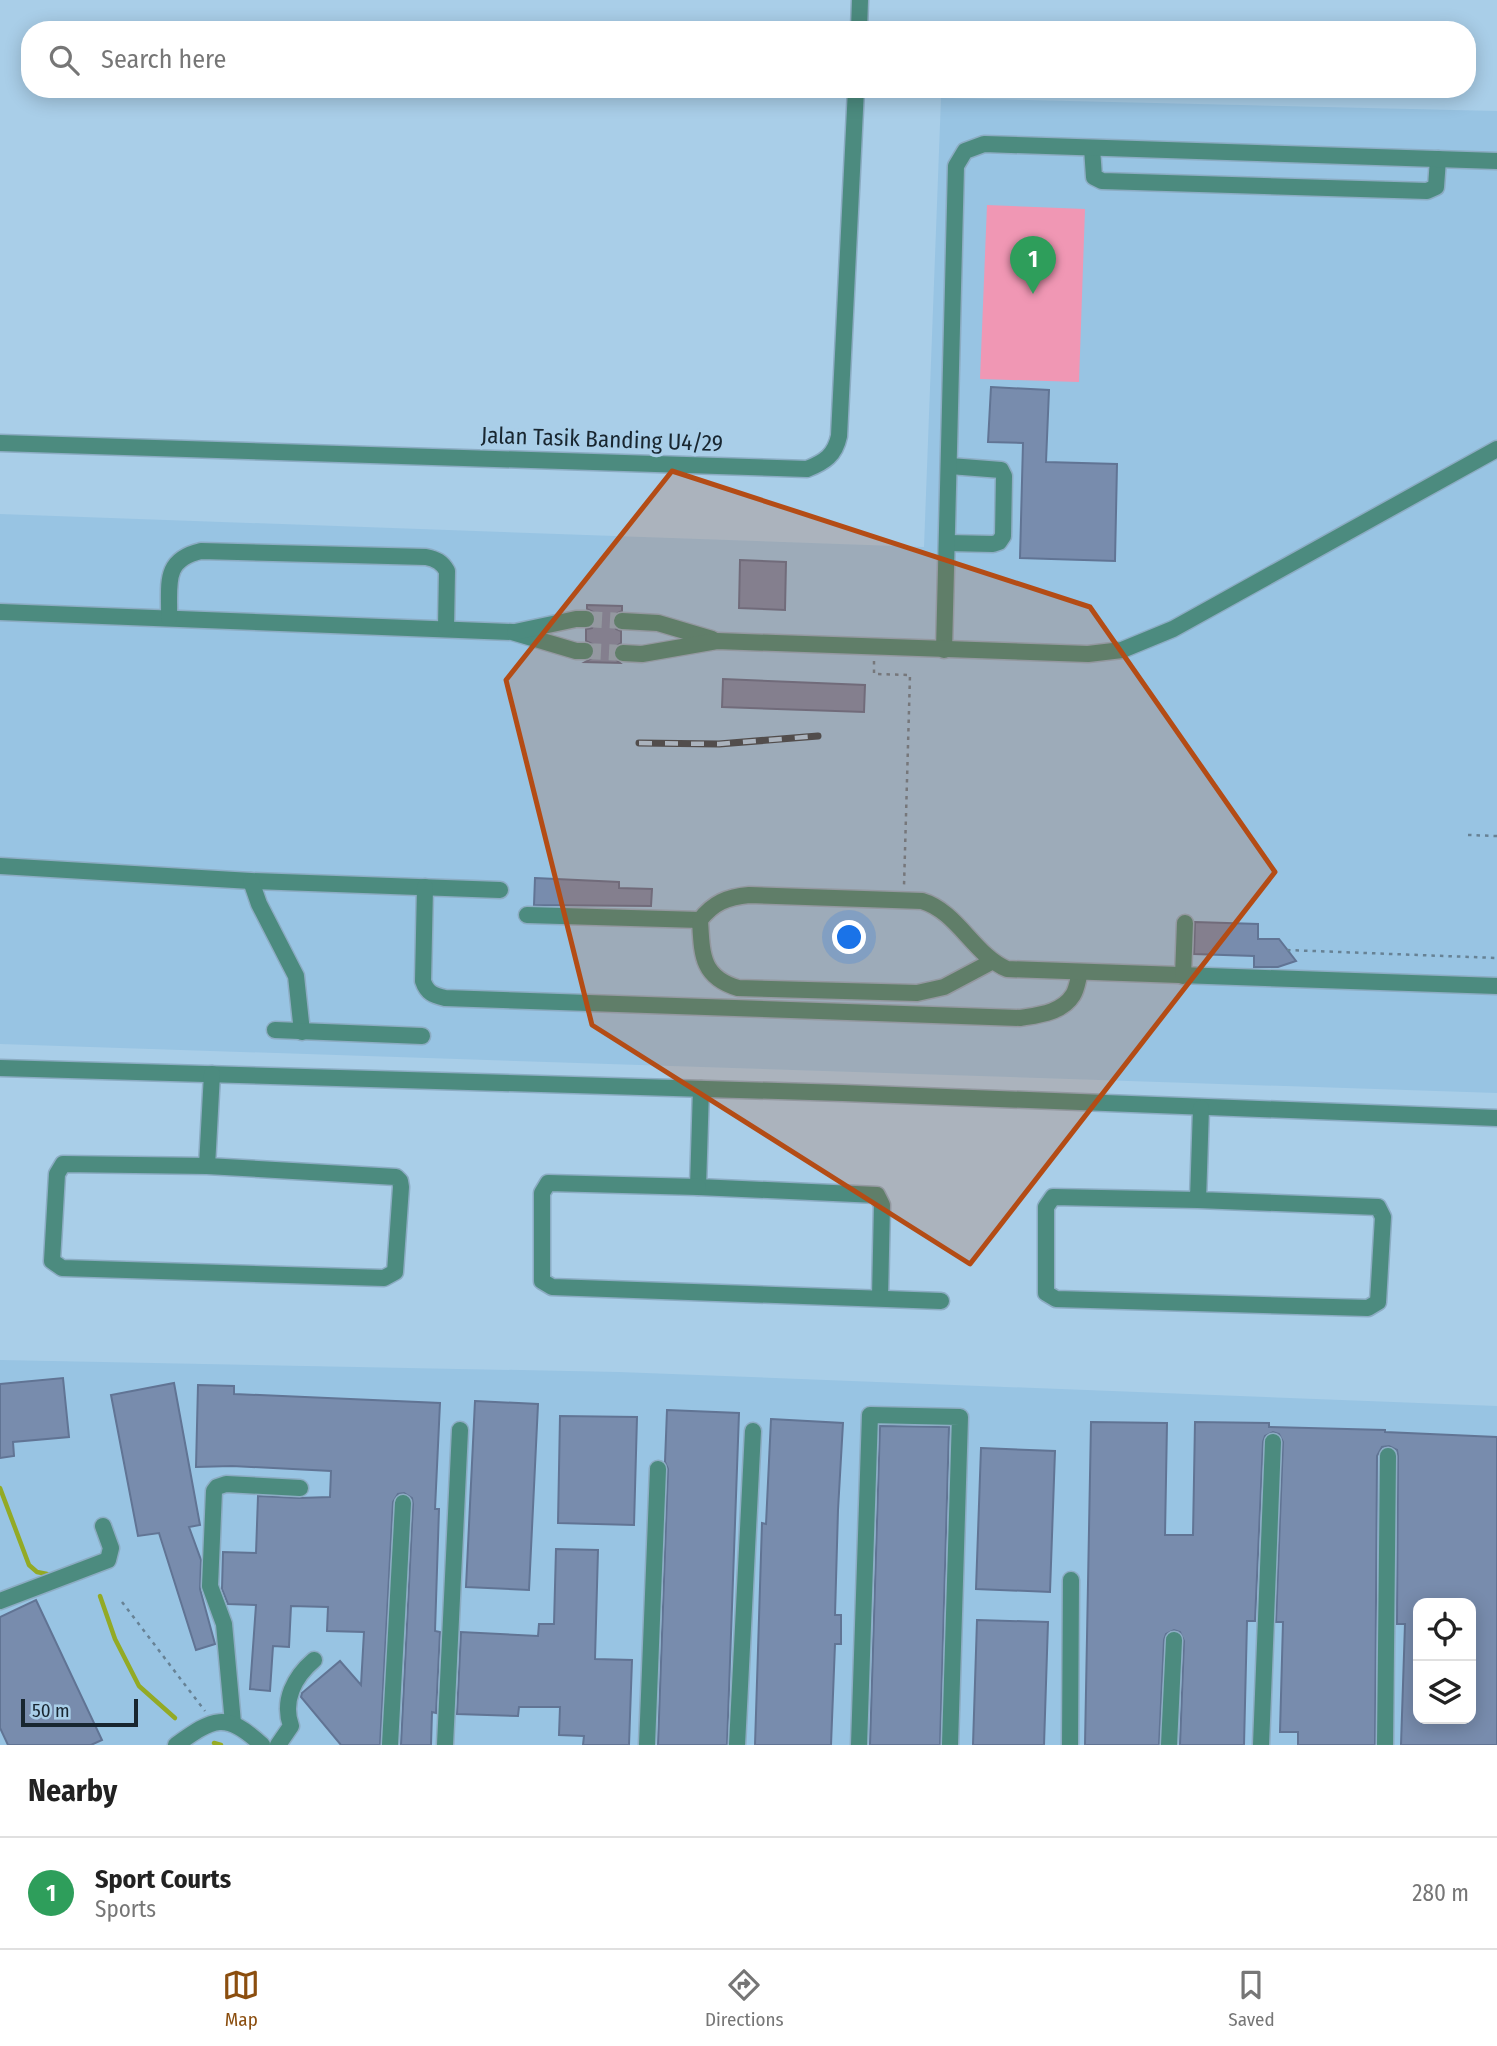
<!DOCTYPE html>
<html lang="en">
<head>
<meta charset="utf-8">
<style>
  body { margin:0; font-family:"Fira Sans Condensed",sans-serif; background:#f2f2f2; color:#222 }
  .controls { position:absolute; right:21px; bottom:21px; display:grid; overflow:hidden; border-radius:14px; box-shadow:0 4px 18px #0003 }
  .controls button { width:63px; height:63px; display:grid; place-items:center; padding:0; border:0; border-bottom:2px solid #e0e0e0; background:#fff; color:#222; font:35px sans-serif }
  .scale { position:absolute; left:21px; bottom:18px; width:117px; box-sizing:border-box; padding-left:7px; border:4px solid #182630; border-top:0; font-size:19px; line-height:24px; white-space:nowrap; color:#182630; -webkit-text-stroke:5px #a9cee8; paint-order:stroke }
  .you { position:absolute; left:850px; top:938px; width:24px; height:24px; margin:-18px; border:5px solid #fff; border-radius:50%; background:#1a73e8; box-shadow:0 0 0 10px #1a73e833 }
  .badge { display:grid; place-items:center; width:46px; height:46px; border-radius:50%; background:#8b4e0f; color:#fff; font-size:23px; font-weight:700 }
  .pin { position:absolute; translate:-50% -58px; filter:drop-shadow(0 2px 4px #0008) }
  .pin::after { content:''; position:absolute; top:37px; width:24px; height:21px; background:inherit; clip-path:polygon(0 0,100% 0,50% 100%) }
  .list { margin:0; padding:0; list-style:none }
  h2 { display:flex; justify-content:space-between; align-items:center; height:91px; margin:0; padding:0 28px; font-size:30px }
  h2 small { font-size:23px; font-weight:400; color:#767676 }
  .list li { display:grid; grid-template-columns:46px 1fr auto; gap:21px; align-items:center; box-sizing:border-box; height:112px; padding:0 28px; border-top:2px solid #e0e0e0 }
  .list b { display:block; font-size:26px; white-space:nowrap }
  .list p { margin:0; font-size:23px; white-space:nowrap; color:#767676 }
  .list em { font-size:23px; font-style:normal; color:#767676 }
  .icon { flex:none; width:38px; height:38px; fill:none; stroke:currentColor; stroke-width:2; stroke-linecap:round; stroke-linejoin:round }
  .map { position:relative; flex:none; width:1497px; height:1745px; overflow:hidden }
  .search { position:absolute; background:#fff; box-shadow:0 4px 18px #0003; left:21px; right:21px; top:21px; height:77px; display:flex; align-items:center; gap:18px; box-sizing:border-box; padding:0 24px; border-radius:28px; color:#767676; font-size:26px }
  .sheet { height:203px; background:#fff }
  nav { display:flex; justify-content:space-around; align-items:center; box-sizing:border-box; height:98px; border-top:2px solid #e0e0e0; background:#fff; font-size:19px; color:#767676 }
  nav a { display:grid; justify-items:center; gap:4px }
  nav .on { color:#8b4e0f }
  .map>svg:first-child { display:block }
</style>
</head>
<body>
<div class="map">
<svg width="1497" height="1745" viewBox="0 0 1497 1745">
  <rect width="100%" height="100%" fill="#a9cee8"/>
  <!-- built -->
  <g fill="#98c4e3" fill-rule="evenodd">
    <polygon points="941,98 1497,111 1497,1093 0,1044 0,514 924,547"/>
    <path d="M0,1360L619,1372L1497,1406V1745H0ZM1418,1603H1471V1719H1418Z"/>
  </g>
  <!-- green -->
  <polygon fill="#f097b4" points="987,205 1085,209 1079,382 980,379"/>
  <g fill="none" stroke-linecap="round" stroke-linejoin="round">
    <!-- stream -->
    <g stroke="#93aa25" stroke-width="4.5">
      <polyline points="0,1488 29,1565 37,1572 47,1574"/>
      <polyline points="100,1596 115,1639 139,1686 175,1718"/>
      <polyline points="214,1743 221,1745"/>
    </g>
  </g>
  <!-- building -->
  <g fill="#788cad" stroke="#617494" stroke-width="2" fill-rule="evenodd">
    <polygon points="991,387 1049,390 1046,462 1117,464 1115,561 1020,558 1023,443 988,442"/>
    <polygon points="740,560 786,562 785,610 739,608"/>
    <polygon points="587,605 622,606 622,611 614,615 612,621 616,629 621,631 621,643 615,647 613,653 614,658 620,663 585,662 594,657 595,652 594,645 586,641 586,629 592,628 596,620 595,613 587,609"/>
    <polygon points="723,679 865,685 864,712 722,707"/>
    <polygon points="535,878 619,882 619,888 652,889 651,906 534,905"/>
    <polygon points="1195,922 1258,924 1258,939 1279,939 1296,961 1278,967 1254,967 1254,956 1194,954"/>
    <polygon points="63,1378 69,1437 13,1442 14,1456 0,1458 0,1384"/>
    <polygon points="174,1383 200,1525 189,1527 201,1560 200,1589 215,1644 196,1650 159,1533 138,1536 111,1395"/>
    <polygon points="198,1385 234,1386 234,1394 440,1403 435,1509 439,1509 435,1631 440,1632 436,1713 432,1712 431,1745 401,1745 413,1504 412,1498 404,1493 398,1494 393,1502 380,1745 341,1745 301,1697 302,1693 340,1661 361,1685 364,1632 327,1631 328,1607 291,1606 289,1647 273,1646 270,1691 250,1689 256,1605 228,1604 222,1589 223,1552 256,1553 258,1496 299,1498 330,1497 331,1471 232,1466 196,1467"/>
    <polygon points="475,1401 538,1404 529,1590 466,1587"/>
    <polygon points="667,1410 739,1413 727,1745 658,1745 668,1469 665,1462"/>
    <polygon points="560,1416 637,1417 634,1525 558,1523"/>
    <polygon points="771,1419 843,1423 838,1510 835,1615 841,1615 841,1644 835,1644 831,1745 755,1745 762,1523 766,1524"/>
    <path d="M1091,1422L1167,1423L1165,1535H1193L1195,1422L1269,1423V1427L1385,1430V1432L1497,1437V1745H1401L1405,1624H1397L1398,1456L1397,1450L1389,1446L1382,1447L1377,1456L1375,1745H1298V1732H1280L1283,1622H1276L1283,1442L1279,1434L1273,1432L1265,1436L1263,1442L1255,1621H1247L1244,1745H1180L1184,1641L1180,1632L1174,1630L1166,1634L1164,1640L1159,1745H1085ZM1418,1603H1471V1719H1418Z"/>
    <polygon points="880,1426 949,1427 940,1745 870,1745"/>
    <polygon points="981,1448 1055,1451 1050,1592 976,1589"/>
    <polygon points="556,1549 598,1550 595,1659 632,1660 629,1745 583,1745 584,1736 559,1735 560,1707 519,1707 518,1716 457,1714 461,1632 538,1636 539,1624 554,1624"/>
    <polygon points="36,1600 102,1740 91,1745 8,1745 0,1728 0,1617"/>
    <polygon points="977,1620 1048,1622 1044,1745 973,1745"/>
  </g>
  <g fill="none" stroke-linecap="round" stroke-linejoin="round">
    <!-- minor-tunnel -->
    <g stroke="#8cacc3" stroke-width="16" stroke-dasharray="16 8" stroke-linecap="butt">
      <polyline points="586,619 622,621"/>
      <polyline points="585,651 623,653"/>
    </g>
    <defs>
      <g id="minor">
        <polyline points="859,30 860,0"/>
        <polyline points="1092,148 1094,177 1102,181 1427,191 1436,187 1438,159"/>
        <path d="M0,443L807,469C825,462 835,455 839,436L856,89"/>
        <polyline points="948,543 993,544 999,542 1003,536 1004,476 1001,470 950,466"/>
        <polyline points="0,612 512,632 576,651 585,651"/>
        <path d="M169,618C170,585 162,560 201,551L426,557C436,559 442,562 447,571L446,628"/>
        <polyline points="622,621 658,623 712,639"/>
        <polyline points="515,632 576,619 586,619"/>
        <polyline points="944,650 956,166 965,151 984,144 1497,161"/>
        <polyline points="623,653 642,654 717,641 1088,654 1122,650 1173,629 1497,449"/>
        <polyline points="0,866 251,881 500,890"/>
        <polyline points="251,881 259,904 296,976 302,1032"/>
        <path d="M425,887L423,981C427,993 433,995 445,998L1020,1018C1038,1015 1062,1013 1073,995C1077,989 1078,979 1080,972"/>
        <polyline points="527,915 700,920"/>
        <path d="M993,961L944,987L917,993L738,988C701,977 702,954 700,920C713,903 727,897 749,895L922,901C957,911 974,955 1007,969L1497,986"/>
        <polyline points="1183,976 1185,923"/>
        <polyline points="275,1030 422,1036"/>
        <polyline points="0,1068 843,1093 1497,1118"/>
        <polyline points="701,1089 698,1187 877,1195 882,1205 880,1298"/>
        <polyline points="207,1166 63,1164 57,1174 52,1261 62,1268 384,1278 395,1272 401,1187 400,1181 396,1177 207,1166 212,1074"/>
        <polyline points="698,1187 548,1183 542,1193 542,1281 552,1287 941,1301"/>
        <polyline points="1198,1200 1053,1197 1046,1207 1046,1293 1056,1299 1368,1308 1378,1302 1383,1217 1378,1207 1198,1200 1201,1108"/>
        <polyline points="0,1601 108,1560 111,1548 103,1526"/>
        <polyline points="233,1723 224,1624 210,1586 214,1491 217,1487 226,1484 300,1488"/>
        <path d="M176,1745C214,1718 225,1711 262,1745"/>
        <path d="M278,1745L291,1726C282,1701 294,1677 314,1660"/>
        <polyline points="390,1745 403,1503"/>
        <polyline points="445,1745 460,1430"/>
        <polyline points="647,1745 658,1469"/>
        <polyline points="737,1745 753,1431"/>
        <polyline points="859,1745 870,1415 960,1417 950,1745"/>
        <polyline points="1070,1745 1071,1580"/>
        <polyline points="1169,1745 1174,1640"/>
        <polyline points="1261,1745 1273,1442"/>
        <polyline points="1385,1745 1388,1456"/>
      </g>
    </defs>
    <!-- minor casing -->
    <use href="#minor" stroke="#8cacc3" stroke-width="19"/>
    <!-- path -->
    <g stroke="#678295" stroke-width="2.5" stroke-dasharray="3.5 5" stroke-linecap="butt">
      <polyline points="874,661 874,674 910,675 904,886"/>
      <polyline points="1468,835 1497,836"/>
      <polyline points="1287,950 1497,958"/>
      <polyline points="122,1602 205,1711"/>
    </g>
    <!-- minor -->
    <use href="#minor" stroke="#4c8b7f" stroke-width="16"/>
    <defs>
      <polyline id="rail" points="639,743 719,744 818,736"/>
    </defs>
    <!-- rail casing -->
    <use href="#rail" stroke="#3a4e5b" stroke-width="7"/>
    <!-- rail -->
    <use href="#rail" stroke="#a9cee8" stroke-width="4.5" stroke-dasharray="13" stroke-linecap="butt"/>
  </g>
  <!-- marked area -->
  <path fill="#b44c15" fill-opacity="0.2" stroke="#b44c15" stroke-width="5" stroke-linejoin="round" d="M672,471L1090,607L1275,872L970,1264L592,1025L506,680Z"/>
  <g text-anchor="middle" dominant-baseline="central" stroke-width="7" stroke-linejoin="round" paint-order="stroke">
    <!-- street labels -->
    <g font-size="23" fill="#182630" stroke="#a9cee8">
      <text transform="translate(602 439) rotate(2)">Jalan Tasik Banding U4/29</text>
    </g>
  </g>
</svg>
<div class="controls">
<button><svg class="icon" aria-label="locate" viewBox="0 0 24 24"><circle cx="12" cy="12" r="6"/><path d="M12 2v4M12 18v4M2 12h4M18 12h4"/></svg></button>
<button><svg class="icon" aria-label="layers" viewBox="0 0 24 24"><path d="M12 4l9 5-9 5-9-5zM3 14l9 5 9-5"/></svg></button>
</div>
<div class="scale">50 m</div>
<div class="you"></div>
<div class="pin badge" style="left:1033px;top:294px;background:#2e9e5b">1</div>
<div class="search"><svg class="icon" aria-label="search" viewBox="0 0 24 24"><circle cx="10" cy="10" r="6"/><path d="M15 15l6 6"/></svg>Search here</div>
</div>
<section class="sheet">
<h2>Nearby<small></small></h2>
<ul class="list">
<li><span class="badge" style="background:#2e9e5b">1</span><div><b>Sport Courts</b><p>Sports</p></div><em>280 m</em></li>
</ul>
</section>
<nav>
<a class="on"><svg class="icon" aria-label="map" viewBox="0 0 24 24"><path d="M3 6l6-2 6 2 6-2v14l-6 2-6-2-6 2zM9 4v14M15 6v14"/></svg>Map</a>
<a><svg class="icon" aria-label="directions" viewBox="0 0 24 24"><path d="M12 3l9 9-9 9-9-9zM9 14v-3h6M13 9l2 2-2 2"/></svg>Directions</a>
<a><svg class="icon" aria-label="saved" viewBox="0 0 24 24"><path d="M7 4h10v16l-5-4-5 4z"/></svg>Saved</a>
</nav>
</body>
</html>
